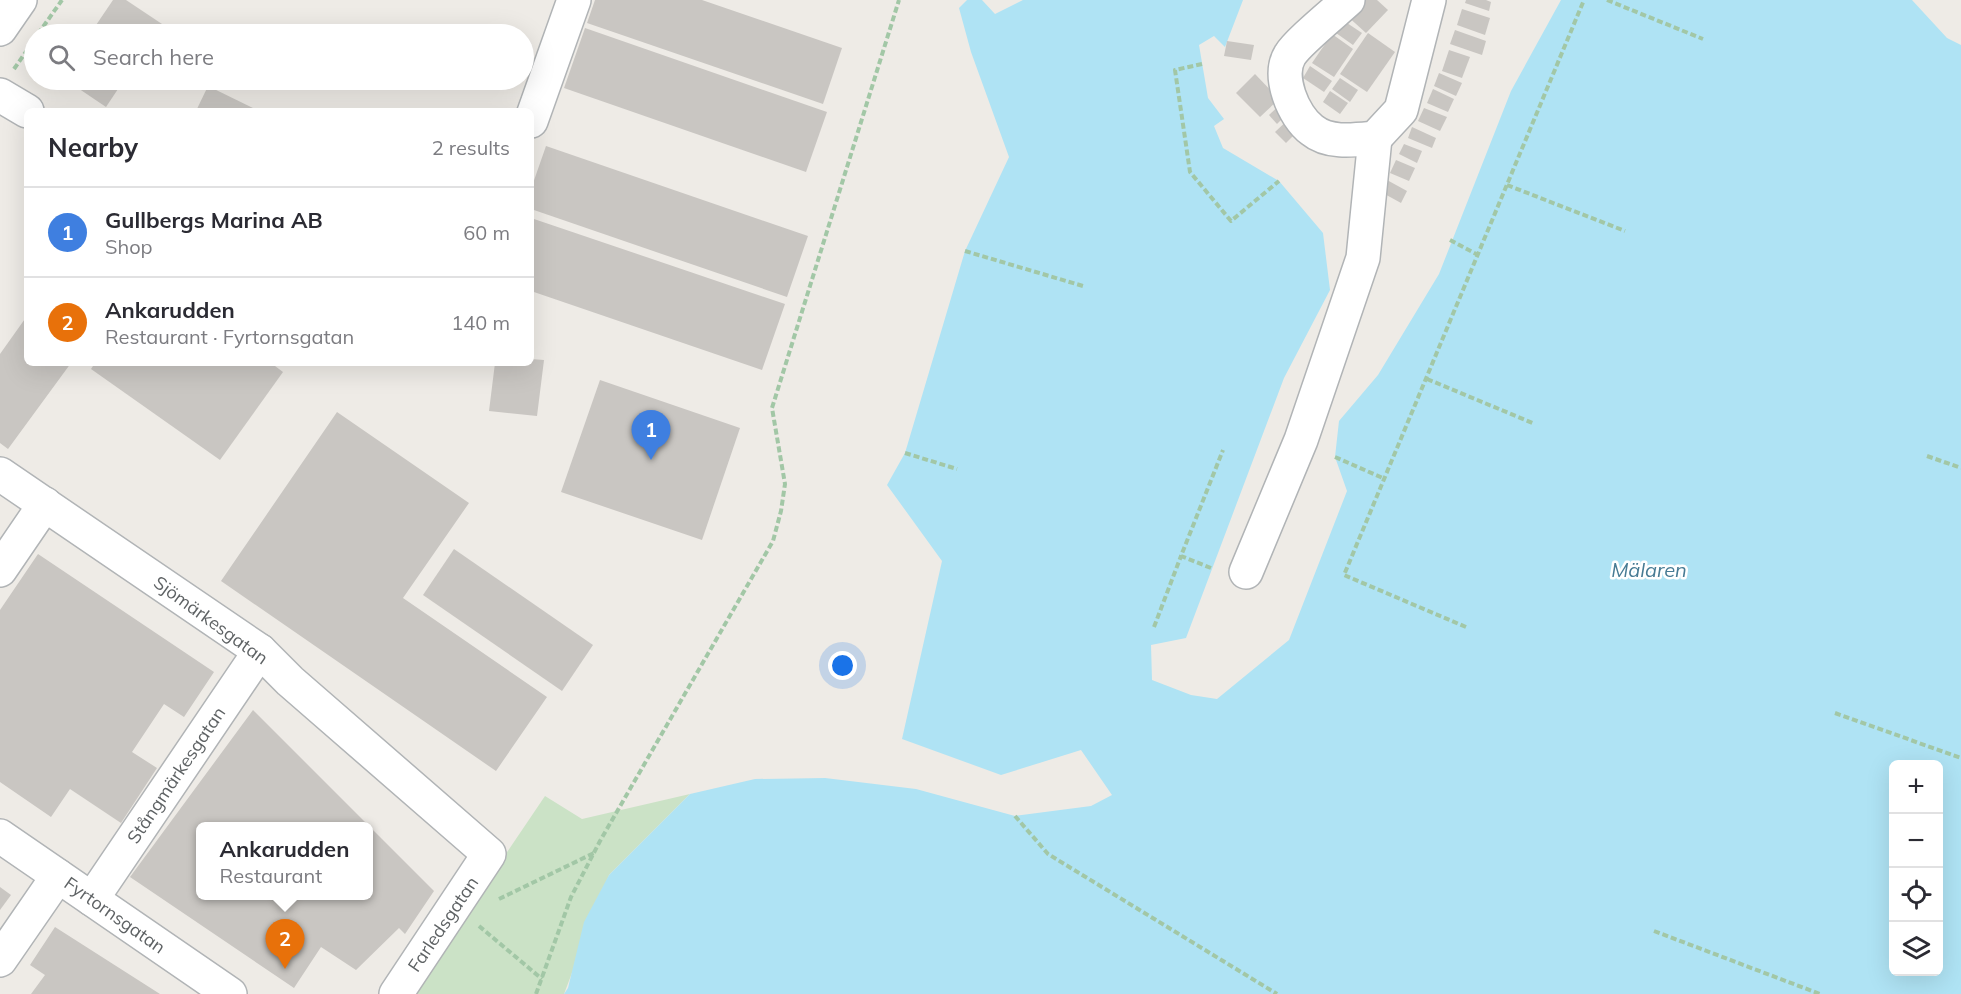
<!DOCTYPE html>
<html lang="en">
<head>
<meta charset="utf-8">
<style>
  body { margin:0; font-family:Mulish,sans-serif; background:#f2f2f3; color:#2b2b33 }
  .controls { position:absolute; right:18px; bottom:18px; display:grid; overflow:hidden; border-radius:9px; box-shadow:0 6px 24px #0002 }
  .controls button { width:54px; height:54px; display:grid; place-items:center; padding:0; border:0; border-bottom:2px solid #e1e1e2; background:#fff; color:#2b2b33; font:30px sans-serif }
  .you { position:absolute; left:843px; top:666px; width:21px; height:21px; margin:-15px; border:4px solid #fff; border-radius:50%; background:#1a73e8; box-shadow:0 0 0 9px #1a73e833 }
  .badge { display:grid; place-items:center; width:39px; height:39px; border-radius:50%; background:#7c3aed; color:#fff; font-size:20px; font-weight:700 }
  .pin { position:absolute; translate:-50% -50px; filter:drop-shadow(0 2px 3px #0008) }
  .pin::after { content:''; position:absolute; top:32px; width:21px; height:18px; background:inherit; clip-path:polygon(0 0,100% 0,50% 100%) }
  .popup { position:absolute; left:196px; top:822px; width:177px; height:78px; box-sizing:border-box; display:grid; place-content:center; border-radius:9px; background:#fff; filter:drop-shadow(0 2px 4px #0005); font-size:20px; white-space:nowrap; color:#7c7c81 }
  .popup b { font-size:22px; color:#2b2b33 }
  .popup::after { content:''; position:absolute; left:50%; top:100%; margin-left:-12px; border:12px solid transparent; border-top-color:#fff }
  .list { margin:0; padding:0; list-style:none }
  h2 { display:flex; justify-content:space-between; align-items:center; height:78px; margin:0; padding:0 24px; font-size:26px }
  h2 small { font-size:20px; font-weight:400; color:#7c7c81 }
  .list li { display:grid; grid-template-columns:39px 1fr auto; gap:18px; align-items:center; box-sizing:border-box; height:90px; padding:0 24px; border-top:2px solid #e1e1e2 }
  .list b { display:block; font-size:22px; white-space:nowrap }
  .list p { margin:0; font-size:20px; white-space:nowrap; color:#7c7c81 }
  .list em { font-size:20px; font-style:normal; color:#7c7c81 }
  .icon { flex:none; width:33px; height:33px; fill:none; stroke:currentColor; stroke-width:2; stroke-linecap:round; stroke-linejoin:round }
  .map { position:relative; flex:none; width:1961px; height:994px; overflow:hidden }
  .search { position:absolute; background:#fff; box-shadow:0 6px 24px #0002; left:24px; top:24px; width:510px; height:66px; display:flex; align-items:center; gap:15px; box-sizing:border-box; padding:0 21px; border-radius:33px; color:#7c7c81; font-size:22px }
  .panel { position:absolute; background:#fff; box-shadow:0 6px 24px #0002; left:24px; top:108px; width:510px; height:258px; border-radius:9px }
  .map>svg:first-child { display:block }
</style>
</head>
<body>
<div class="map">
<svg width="1961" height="994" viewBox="0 0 1961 994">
  <rect width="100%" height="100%" fill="#eeebe6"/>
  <!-- green -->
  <polygon fill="#cbe2c6" points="690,794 609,875 564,994 411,994 545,796 582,819"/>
  <!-- water -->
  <path fill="#afe3f4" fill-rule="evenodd" d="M967,0H982L995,14L1023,0H1243L1225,47L1214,36L1199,45L1208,98L1224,119L1214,126L1223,148L1279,181L1323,233L1330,290L1284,378L1186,638L1151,645L1152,680L1191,695L1217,699L1289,640L1347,491L1335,457L1339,421L1378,375L1439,274L1511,91L1561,0H1912L1947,38L1961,45V994H564L568,988L584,922L609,875L690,794L755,779L825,778L916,789L1015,816L1091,806L1112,795L1081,750L1001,775L902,739L942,561L887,485L905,453L965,251L1009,157L971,52L959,8ZM1894,764H1938V972H1894Z"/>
  <!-- building -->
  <g fill="#c9c6c2" fill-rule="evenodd">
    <polygon points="113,0 126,0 162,24 154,34 90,34"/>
    <polygon points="595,0 702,0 842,48 823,104 587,23"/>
    <polygon points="1358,0 1377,0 1388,10 1366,33 1345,14"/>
    <polygon points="1466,0 1486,0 1491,2 1489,11 1465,3"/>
    <polygon points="1462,9 1490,18 1485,35 1457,25"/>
    <polygon points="1344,21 1362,33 1353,45 1336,33"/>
    <polygon points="585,28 827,112 806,172 564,88"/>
    <polygon points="1455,30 1486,41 1482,55 1450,44"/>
    <polygon points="1368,33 1395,52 1367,92 1340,74"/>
    <polygon points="1332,34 1353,49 1334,77 1312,63"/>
    <polygon points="1227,41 1254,45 1251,60 1224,56"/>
    <polygon points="1449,50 1470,57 1462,78 1442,71"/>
    <polygon points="1310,66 1332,81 1324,92 1303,78"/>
    <polygon points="1439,73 1462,83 1456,96 1434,86"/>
    <polygon points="1255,74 1279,99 1260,117 1236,93"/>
    <polygon points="1340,78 1358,90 1350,102 1332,89"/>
    <polygon points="66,80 124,80 106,107"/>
    <polygon points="208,86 259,111 196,111"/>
    <polygon points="1433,89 1454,99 1448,112 1427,103"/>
    <polygon points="1330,91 1348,103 1340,114 1323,102"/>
    <polygon points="1283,102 1291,110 1277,124 1269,115"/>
    <polygon points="1424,108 1447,117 1440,131 1418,121"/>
    <polygon points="1291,117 1302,127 1286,143 1275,132"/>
    <polygon points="1412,127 1436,138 1432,148 1408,138"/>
    <polygon points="1404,144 1422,151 1417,163 1399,154"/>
    <polygon points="546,146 808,236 787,297 531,209 531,189"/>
    <polygon points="1396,160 1415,168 1409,181 1390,173"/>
    <polygon points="1387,180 1407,191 1401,203 1381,192"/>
    <polygon points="531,218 785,304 762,370 531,291"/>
    <polygon points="27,316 27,363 71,363 8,449 0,443 0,354"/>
    <polygon points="531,359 544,360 537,416 489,411 495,363 531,363"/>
    <polygon points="95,363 271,363 283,372 220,460 91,369"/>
    <polygon points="600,380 740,428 702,540 561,492"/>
    <polygon points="337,412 469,503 403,598 547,697 496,771 221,581"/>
    <polygon points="454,549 593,645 562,691 423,595"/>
    <polygon points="38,554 214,672 184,717 164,704 132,752 157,768 121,823 70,789 51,817 0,782 0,610"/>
    <path d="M253,710L434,891L405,934L399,928L356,970L321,947L294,988L130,877ZM201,826H369V896H201Z"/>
    <polygon points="0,887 11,895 0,910"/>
    <polygon points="55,927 160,994 31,994 45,975 30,965"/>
  </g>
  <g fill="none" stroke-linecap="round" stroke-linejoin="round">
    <defs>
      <g id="minor">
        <path d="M1348,0C1335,12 1297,43 1290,55C1277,76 1293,116 1312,130C1329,144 1355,140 1375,138L1401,110L1429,0"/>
        <polyline points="0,29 20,0"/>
        <polyline points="0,95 27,111"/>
        <polyline points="531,121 574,0"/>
        <polyline points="0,474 260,651 290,681 489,854 396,994"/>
        <polyline points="0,570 45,504"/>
        <polyline points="1246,572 1301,440 1363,258 1375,138"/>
        <polyline points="0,836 230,994"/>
        <polyline points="92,899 260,651"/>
        <polyline points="0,960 58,876"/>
      </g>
    </defs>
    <!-- minor casing -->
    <use href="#minor" stroke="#b1b4b6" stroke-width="36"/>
    <!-- path -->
    <g stroke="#a2c7a6" stroke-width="4" stroke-dasharray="6 3" stroke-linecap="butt">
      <polyline points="1607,0 1703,39"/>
      <polyline points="38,34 62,0"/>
      <polyline points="1202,64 1175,70 1190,172 1231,221 1279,181"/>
      <polyline points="14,69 30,46"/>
      <polyline points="1507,185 1625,231"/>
      <polyline points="1450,240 1478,255"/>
      <polyline points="965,251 1083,286"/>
      <polyline points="1427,379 1535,424"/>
      <polyline points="905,453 957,469"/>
      <polyline points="1927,456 1961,468"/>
      <polyline points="1335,457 1385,479"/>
      <polyline points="1211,568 1181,556 1223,450"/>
      <polyline points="1154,627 1181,556"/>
      <polyline points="1466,627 1344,575 1584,0"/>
      <polyline points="1835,713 1961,758"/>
      <polyline points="1015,816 1048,854 1277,994"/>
      <polyline points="499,899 594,853"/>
      <polyline points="479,926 542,979"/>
      <polyline points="1654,931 1820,994"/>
      <polyline points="536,994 571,897 600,841 773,541 781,511 785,484 772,408 899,0"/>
    </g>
    <!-- minor -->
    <use href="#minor" stroke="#fff" stroke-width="33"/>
  </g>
  <g text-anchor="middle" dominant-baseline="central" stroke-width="5" stroke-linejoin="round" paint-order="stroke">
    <!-- street labels -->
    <g font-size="18" fill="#5e6264" stroke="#fff">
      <text transform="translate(211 620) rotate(36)">Sjömärkesgatan</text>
      <text transform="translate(176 775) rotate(-56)">Stångmärkesgatan</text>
      <text transform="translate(115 915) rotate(35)">Fyrtornsgatan</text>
      <text transform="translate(443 924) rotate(-56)">Farledsgatan</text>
    </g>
    <!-- water labels -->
    <g font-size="20" font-style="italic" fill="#477b94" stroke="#fff">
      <text x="1649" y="569">Mälaren</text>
    </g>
  </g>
</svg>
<div class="controls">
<button>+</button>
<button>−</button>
<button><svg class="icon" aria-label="locate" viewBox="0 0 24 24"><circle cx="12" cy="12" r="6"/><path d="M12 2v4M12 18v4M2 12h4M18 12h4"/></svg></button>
<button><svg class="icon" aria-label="layers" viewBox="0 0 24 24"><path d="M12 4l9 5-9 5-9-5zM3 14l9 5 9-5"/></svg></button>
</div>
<div class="you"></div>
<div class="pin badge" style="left:651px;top:460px;background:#3f7fe0">1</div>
<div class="pin badge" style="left:285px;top:969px;background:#e8710a">2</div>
<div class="popup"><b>Ankarudden</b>Restaurant</div>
<div class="search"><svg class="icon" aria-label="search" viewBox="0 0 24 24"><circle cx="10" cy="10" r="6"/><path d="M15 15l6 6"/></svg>Search here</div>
<section class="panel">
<h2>Nearby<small>2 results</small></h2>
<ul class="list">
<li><span class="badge" style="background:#3f7fe0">1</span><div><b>Gullbergs Marina AB</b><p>Shop</p></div><em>60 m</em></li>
<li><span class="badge" style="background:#e8710a">2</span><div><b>Ankarudden</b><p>Restaurant · Fyrtornsgatan</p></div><em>140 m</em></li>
</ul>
</section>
</div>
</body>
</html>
